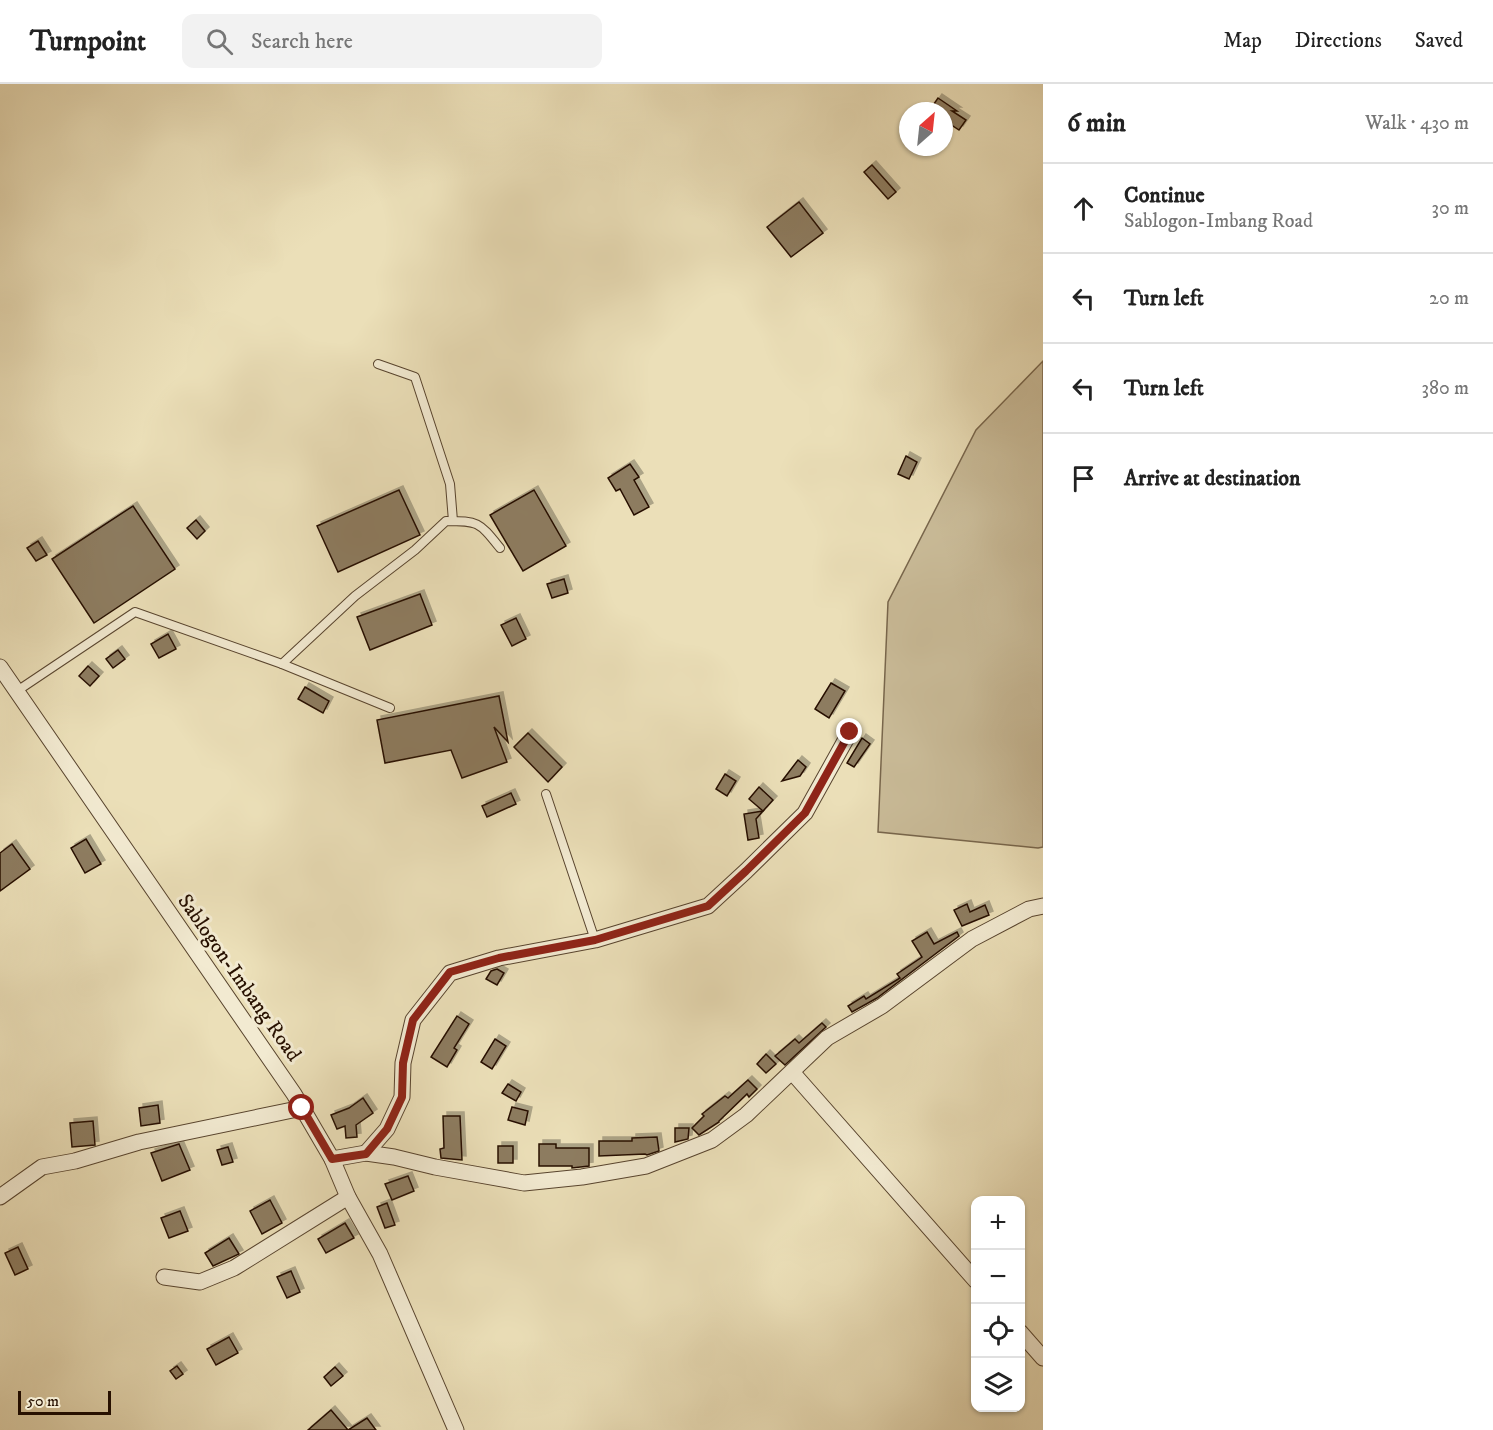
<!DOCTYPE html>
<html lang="en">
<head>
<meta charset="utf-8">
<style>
  body { margin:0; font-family:"IM FELL DW Pica",serif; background:#f2f2f2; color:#222 }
  .controls { position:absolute; right:18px; bottom:18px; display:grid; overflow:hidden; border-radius:12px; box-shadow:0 2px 4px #0004 }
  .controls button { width:54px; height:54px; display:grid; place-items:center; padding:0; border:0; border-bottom:2px solid #e0e0e0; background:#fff; color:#222; font:30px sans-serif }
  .compass { position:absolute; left:899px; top:18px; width:54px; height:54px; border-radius:50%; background:#fff; box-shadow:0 2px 4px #0004; rotate:27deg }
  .scale { position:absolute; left:18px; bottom:15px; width:93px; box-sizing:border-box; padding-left:6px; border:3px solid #271000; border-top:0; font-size:16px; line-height:21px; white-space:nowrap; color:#271000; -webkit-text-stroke:4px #f2ead1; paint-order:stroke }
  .stop { position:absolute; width:18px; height:18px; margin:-14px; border:4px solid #8f2418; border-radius:50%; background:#fff }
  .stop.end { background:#8f2418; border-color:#fff; box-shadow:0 2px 6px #0008 }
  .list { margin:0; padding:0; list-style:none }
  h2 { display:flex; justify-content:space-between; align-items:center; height:78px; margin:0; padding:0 24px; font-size:26px }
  h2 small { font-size:20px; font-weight:400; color:#767676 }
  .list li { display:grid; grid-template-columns:39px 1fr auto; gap:18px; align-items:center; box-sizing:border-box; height:90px; padding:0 24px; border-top:2px solid #e0e0e0 }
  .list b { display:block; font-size:22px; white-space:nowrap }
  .list p { margin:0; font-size:20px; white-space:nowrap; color:#767676 }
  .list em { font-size:20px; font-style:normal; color:#767676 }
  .icon { flex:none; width:33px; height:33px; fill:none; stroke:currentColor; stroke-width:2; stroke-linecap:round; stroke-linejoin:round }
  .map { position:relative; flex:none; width:1043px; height:1346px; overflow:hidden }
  header { display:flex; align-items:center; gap:36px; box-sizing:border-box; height:84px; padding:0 30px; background:#fff; border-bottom:2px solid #e0e0e0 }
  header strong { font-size:28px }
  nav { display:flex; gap:33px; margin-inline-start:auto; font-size:21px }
  .search { width:420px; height:54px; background:#f2f2f2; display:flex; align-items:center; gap:15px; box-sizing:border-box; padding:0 21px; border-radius:12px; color:#767676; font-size:22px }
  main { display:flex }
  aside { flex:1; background:#fff }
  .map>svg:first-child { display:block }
</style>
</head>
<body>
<header>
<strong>Turnpoint</strong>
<div class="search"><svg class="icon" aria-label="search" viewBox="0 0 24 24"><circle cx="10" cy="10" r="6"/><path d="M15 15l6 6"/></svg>Search here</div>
<nav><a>Map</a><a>Directions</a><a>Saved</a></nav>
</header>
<main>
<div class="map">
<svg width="1043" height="1346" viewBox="0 0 1043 1346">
  <defs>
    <filter id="shadow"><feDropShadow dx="4" dy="-4" stdDeviation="0" flood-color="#0004"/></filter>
  </defs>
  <rect width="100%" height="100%" fill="#ebdfb8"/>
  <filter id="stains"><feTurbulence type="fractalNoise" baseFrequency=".00333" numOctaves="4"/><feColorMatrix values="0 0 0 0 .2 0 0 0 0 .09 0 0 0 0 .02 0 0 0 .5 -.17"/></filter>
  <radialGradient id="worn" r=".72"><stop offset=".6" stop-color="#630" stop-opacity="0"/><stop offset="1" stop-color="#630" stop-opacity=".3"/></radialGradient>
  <!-- green -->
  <polygon fill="#cabc99" stroke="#78664c" stroke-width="1.5" points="1043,277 1043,763 1038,764 878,748 888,518 976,346"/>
  <!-- building -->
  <g fill="#8d7c60" stroke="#271000" stroke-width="1.5" filter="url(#shadow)">
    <polygon points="938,14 957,27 952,27 966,36 959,46 944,36 944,27 929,27"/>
    <polygon points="872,81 896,108 888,115 864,88"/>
    <polygon points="799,118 823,149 791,173 767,143"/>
    <polygon points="906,372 917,378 909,395 898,390"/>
    <polygon points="630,380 639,393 634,396 649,423 634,431 620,405 616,407 608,394"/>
    <polygon points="399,406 420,451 338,488 317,442"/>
    <polygon points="534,406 566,462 523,487 490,431"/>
    <polygon points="133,422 175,485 94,539 52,475"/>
    <polygon points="196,436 205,447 197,455 187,444"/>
    <polygon points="38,457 47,471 36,477 27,464"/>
    <polygon points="564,495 568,509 552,514 547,500"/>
    <polygon points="420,510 432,541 370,566 357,533"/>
    <polygon points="516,534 526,555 512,562 501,541"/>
    <polygon points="168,550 176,565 159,574 151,560"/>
    <polygon points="118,566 125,575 113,584 106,575"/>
    <polygon points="88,582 99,592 90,602 79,592"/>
    <polygon points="831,599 845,607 829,634 815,625"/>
    <polygon points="305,603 329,617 323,629 298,615"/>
    <polygon points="499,612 508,658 494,643 507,678 462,694 451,666 385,679 377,636"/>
    <polygon points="528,649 562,683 548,698 514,663"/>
    <polygon points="862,654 870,660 854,683 847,679"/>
    <polygon points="798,676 806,683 800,692 782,697"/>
    <polygon points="725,690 736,697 727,712 716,705"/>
    <polygon points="759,703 773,716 763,727 749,715"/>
    <polygon points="511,709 516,720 487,733 482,722"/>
    <polygon points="763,727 756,735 759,754 748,756 744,730"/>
    <polygon points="86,755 101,780 85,789 71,764"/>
    <polygon points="12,760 30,785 0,807 0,769"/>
    <polygon points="967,820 970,828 985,821 989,831 962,842 954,826"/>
    <polygon points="927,848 934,860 957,848 959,852 877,914 852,928 848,922 864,912 866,915 900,894 897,890 922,873 912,857"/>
    <polygon points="497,885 504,889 497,901 486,895 491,887"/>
    <polygon points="457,932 469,940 454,964 457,966 447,983 431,973"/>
    <polygon points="822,939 826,943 785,981 775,972 795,955 799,959"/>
    <polygon points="495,955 506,962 492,985 481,978"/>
    <polygon points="766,970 776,980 766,989 757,980"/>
    <polygon points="748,996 757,1005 749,1013 747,1010 719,1037 719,1038 699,1051 692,1044 704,1032 702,1030 725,1012 728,1014"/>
    <polygon points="508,1000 521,1008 516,1017 502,1009"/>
    <polygon points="363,1014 373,1029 356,1041 357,1053 346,1054 345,1042 337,1045 331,1031 349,1024"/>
    <polygon points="158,1021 160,1039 141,1042 139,1024"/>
    <polygon points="512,1023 528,1027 525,1041 508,1036"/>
    <polygon points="443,1032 460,1032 462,1076 441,1074 440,1065 444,1064"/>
    <polygon points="93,1037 95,1061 72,1063 70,1039"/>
    <polygon points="675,1044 689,1044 688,1055 675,1058"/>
    <polygon points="657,1053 659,1067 647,1071 645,1070 599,1072 599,1057 632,1057 632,1054"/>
    <polygon points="179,1060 190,1086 162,1097 151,1069"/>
    <polygon points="539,1060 556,1060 556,1064 589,1064 589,1082 572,1084 572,1082 539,1082"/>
    <rect x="498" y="1062" width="15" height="17"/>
    <polygon points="228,1063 233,1078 222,1081 217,1066"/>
    <polygon points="408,1092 414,1107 392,1116 385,1100"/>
    <polygon points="270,1116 282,1139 262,1150 250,1127"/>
    <polygon points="387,1119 395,1141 385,1144 377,1123"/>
    <polygon points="180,1127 188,1147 169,1154 161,1134"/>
    <polygon points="345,1139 354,1154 326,1169 318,1155"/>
    <polygon points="229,1154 239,1170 213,1182 205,1169"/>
    <polygon points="18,1163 28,1185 15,1191 5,1169"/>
    <polygon points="291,1187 300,1208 287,1214 277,1193"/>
    <polygon points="229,1253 238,1269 216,1281 207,1265"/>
    <polygon points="177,1282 183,1290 176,1295 170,1287"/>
    <polygon points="335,1283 343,1292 331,1302 324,1293"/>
    <polygon points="331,1326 348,1346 308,1346"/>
    <polygon points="367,1334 376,1346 348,1346"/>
  </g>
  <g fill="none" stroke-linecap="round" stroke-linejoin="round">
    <defs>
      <g id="service">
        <polyline points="378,280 415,293 450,400 453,437"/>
        <polyline points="282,580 390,624"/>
        <path d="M17,607L135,528L282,580L355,512L415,466L446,437C479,437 479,438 500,464"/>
        <polyline points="546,710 595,856"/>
      </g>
      <g id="minor">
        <polyline points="0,583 294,1010 332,1075 348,1113 380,1170 456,1346"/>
        <polyline points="792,988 976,1197"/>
        <polyline points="366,1069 387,1045 402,1013 403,979 413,936 450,889 499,874 595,856 708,822 746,787 805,729 850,648"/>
        <polyline points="332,1075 366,1069 394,1073 435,1083 524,1099 582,1093 646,1082 712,1056 746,1031 827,954 882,922 972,855 1029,825 1043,822"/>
        <polyline points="0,1113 42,1083 75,1077 139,1058 302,1024"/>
        <polyline points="164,1193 200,1198 234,1184 348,1113"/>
        <polyline points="1020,1248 1043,1274"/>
      </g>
    </defs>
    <!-- service casing -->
    <use href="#service" stroke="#58442e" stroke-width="10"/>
    <!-- minor casing -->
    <use href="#minor" stroke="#58442e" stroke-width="17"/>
    <!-- service -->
    <use href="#service" stroke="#f2ead1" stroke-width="8"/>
    <!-- minor -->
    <use href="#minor" stroke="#f2ead1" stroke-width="15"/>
  </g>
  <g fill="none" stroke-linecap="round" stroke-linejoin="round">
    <!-- route -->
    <polyline stroke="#8f2418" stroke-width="8" points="302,1024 332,1075 366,1070 387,1045 402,1013 403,979 413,936 450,888 499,874 595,856 708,822 746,787 805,729 850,648"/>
  </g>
  <g text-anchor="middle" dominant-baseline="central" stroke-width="6" stroke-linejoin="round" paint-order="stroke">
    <!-- street labels -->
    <g font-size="21" fill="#271000" stroke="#f2ead1">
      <text transform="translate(239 894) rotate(55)">Sablogon-Imbang Road</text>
    </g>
  </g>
  <rect width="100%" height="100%" filter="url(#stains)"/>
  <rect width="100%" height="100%" fill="url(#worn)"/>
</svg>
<div class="controls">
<button>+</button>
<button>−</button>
<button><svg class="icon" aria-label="locate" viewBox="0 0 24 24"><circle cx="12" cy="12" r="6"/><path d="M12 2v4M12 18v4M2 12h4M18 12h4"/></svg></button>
<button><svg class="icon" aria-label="layers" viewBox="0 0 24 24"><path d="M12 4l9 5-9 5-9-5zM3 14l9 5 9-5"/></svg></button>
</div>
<svg class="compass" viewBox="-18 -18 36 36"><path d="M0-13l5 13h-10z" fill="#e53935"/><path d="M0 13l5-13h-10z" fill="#767676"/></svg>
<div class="scale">50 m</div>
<div class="stop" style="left:302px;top:1024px"></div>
<div class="stop end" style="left:850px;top:648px"></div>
</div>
<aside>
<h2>6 min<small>Walk · 430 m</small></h2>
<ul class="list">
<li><svg class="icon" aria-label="ahead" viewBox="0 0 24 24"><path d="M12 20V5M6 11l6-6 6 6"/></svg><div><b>Continue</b><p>Sablogon-Imbang Road</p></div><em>30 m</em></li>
<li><svg class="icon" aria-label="left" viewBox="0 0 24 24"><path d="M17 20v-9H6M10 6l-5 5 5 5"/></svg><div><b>Turn left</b></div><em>20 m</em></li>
<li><svg class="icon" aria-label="left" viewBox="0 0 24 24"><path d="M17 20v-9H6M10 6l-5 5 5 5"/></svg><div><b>Turn left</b></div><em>380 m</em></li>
<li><svg class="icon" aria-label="arrive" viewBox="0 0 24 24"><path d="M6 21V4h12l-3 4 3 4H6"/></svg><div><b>Arrive at destination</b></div></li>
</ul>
</aside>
</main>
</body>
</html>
